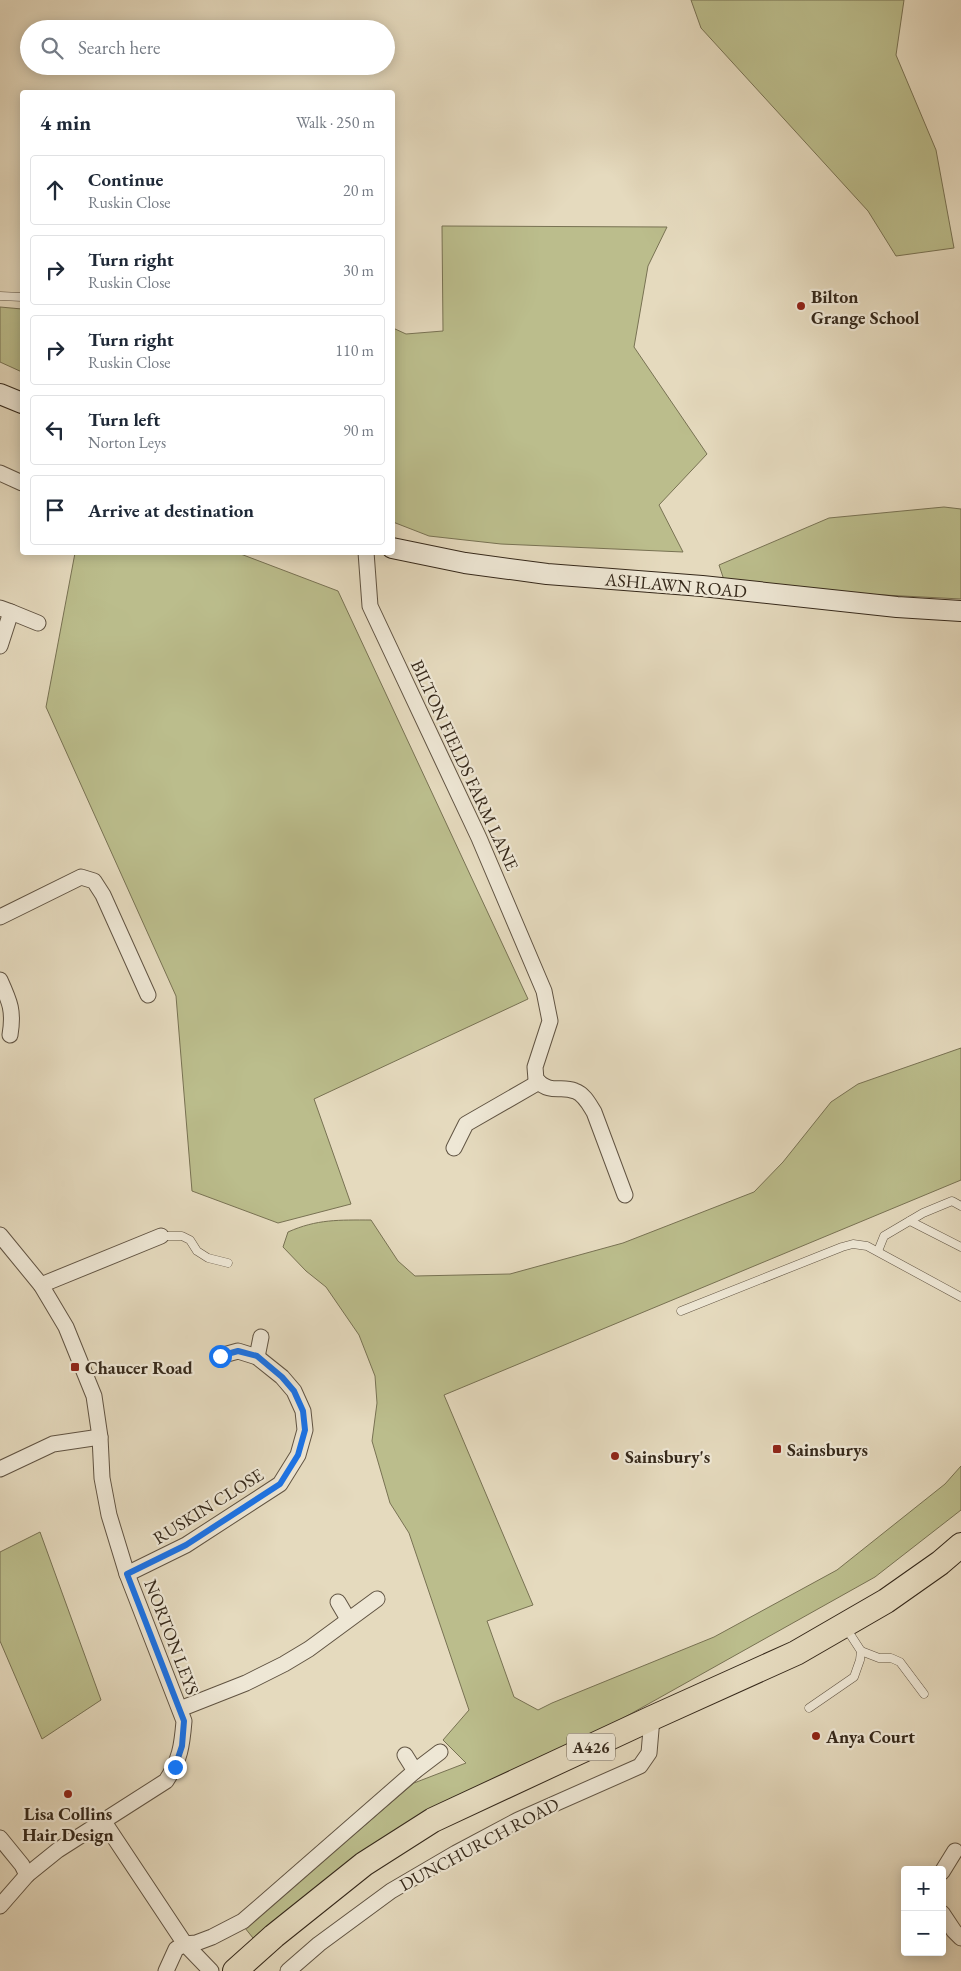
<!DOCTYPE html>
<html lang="en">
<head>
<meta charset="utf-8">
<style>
  body { margin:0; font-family:"EB Garamond",serif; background:#f6f6f7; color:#1f2937 }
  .controls { position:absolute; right:15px; bottom:15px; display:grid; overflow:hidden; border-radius:5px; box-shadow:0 2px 12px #0003 }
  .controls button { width:45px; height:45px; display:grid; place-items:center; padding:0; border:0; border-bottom:1px solid #e0e1e3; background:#fff; color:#1f2937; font:25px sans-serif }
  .stop { position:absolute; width:15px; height:15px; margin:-11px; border:4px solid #1a73e8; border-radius:50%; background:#fff }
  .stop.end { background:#1a73e8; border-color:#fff; box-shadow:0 1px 5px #0008 }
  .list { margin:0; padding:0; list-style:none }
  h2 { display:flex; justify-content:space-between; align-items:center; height:65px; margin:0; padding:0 20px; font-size:21px }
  h2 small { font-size:16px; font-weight:400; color:#747a83 }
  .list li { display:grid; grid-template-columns:32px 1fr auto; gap:15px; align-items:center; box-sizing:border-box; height:70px; margin:0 10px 10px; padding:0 10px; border:1px solid #e0e1e3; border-radius:5px }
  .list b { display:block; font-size:19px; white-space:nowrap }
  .list p { margin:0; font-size:16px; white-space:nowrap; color:#747a83 }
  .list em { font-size:16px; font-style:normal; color:#747a83 }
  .icon { flex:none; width:28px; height:28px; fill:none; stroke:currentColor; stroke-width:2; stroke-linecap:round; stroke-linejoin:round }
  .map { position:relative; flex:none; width:961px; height:1971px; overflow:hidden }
  .search { position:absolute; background:#fff; box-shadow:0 2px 12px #0003; left:20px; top:20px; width:375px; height:55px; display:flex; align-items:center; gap:12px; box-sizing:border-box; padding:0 18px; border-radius:28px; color:#747a83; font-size:19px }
  .panel { position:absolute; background:#fff; box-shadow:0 2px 12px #0003; left:20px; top:90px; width:375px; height:465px; border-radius:5px }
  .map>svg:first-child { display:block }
</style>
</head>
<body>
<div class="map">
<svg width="961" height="1971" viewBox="0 0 961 1971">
  <rect width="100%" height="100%" fill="#e5dabe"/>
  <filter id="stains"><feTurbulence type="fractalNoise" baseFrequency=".004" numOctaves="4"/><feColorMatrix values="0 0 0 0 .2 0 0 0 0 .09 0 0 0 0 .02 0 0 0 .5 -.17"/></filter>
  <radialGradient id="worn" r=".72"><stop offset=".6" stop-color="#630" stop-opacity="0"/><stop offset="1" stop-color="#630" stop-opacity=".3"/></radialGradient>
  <!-- green -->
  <g fill="#bbbd8c" stroke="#787253">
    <polygon points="691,0 904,0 896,55 936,150 954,248 896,256 868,211 701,28"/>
    <polygon points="442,226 667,227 648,266 634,347 707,454 659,505 683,552 501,544 429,536 393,522 393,328 406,334 443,331"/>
    <polygon points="0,307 22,309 22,372 0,362"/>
    <polygon points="944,507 961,509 961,599 826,592 724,580 719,565 829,518"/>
    <polygon points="75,553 238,553 338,591 528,999 314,1099 351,1204 278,1223 192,1191 176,996 46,707"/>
    <path d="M961,1048V1180L444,1395L533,1605L487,1621L514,1697L538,1710L552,1703L714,1637L837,1570L945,1484L961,1466V1510L875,1577L584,1740L378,1846L253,1938L245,1928L414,1783L466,1763L443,1740L469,1710L409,1533L390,1503L372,1441L377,1403L375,1376L359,1335L326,1287L306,1271L283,1247L288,1232C317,1219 339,1220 371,1220L398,1261L415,1276L510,1274L623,1243L754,1192L783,1162L831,1102L858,1084Z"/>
    <polygon points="40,1532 101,1700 42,1739 0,1641 0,1552"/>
  </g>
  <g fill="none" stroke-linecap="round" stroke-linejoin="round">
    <defs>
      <g id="service">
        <polyline points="0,296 22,297"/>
        <polyline points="910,1221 961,1247"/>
        <polyline points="161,1236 182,1236 190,1240 197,1251 208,1258 228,1263"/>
        <polyline points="878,1251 884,1236 923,1213 952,1201 961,1206"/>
        <polyline points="681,1311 842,1247 853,1244 867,1246 961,1297"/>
        <polyline points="861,1651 879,1658 891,1658 900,1662 924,1694"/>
        <polyline points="809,1708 854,1677 860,1660 861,1651 846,1628"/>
      </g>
      <g id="minor">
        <polyline points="0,473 22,483"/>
        <path d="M366,552L370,606L479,838L544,991L550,1021L535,1067L536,1080C552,1095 560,1085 575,1091C584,1094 589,1104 594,1112L625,1195"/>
        <polyline points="0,608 11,612 0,646"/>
        <polyline points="11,612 38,623"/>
        <polyline points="0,917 81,877 94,881 103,895 148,995"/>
        <path d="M0,980C10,1002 14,1011 10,1035"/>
        <polyline points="454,1148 466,1124 539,1082"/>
        <path d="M0,1235L41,1285L66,1327L94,1396L100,1437L102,1478L109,1515L127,1574L184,1721C182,1746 180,1760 166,1781L58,1850L27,1875L0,1906"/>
        <polyline points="41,1285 161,1236"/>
        <polyline points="257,1357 261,1337"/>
        <polyline points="0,1469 53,1444 100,1437"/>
        <polyline points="127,1574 186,1545 280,1484 298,1455 305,1430 303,1411 294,1391 282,1377 257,1357 238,1351 220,1356"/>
        <polyline points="338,1602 348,1619"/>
        <polyline points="180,1709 246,1683 284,1664 309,1649 377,1599"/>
        <polyline points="405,1755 415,1771"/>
        <polyline points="104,1822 185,1944 211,1971"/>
        <polyline points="0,1838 22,1865 27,1875"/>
        <polyline points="942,1872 955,1851"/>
        <polyline points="942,1913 954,1931 961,1938"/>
        <polyline points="166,1971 176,1949 185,1944 196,1943 212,1937 243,1921 415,1771 440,1752"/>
        <polyline points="288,1971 319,1944 391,1891 456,1853 518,1820 640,1766 649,1753 652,1718"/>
      </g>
      <g id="secondary">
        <polyline points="0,394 22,403"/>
        <polyline points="392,548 465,563 547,574 702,586 897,607 961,611"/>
      </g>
      <polyline id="trunk" points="235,1971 274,1936 364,1864 433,1820 652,1718 796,1653 886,1601 940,1563 961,1545"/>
    </defs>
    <!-- service casing -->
    <use href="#service" stroke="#615443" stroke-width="9"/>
    <!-- minor casing -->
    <use href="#minor" stroke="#615443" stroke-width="17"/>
    <!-- secondary casing -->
    <use href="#secondary" stroke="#35281a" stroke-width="22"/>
    <!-- trunk casing -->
    <use href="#trunk" stroke="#35281a" stroke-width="26"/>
    <!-- service -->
    <use href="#service" stroke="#eee7d5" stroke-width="8"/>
    <!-- minor -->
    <use href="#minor" stroke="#eee7d5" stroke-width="15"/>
    <!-- secondary -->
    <use href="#secondary" stroke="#eee7d5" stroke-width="20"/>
    <!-- trunk -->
    <use href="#trunk" stroke="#e5dabe" stroke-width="24"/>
  </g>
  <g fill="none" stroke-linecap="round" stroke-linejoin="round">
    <!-- route -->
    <polyline stroke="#1a73e8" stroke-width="6" points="175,1767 182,1746 184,1721 127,1574 186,1545 280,1484 298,1455 305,1430 303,1411 294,1391 282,1377 257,1356 238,1351 220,1356"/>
  </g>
  <!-- markers -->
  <g fill="#8f2418" stroke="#eee7d5" stroke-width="2">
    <circle cx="801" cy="306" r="5"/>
    <rect x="70" y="1362" width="10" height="10" rx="2.5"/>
    <rect x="772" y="1444" width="10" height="10" rx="2.5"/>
    <circle cx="615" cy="1456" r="5"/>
    <circle cx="816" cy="1736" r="5"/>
    <circle cx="68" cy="1794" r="5"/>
  </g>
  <g text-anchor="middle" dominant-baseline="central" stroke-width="4.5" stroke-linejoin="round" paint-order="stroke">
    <!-- shield labels -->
    <rect fill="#eee7d5" stroke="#6c6152" stroke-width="1" x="567" y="1733.5" width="48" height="27" rx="4"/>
    <g font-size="16" font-weight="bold" fill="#35281a">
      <text x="591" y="1747">A426</text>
    </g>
    <!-- poi labels -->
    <g font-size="18" font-weight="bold" fill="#35281a" stroke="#eee7d5" text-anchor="start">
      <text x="811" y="296">Bilton<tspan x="811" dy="21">Grange School</tspan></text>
      <text x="85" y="1367">Chaucer Road</text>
      <text x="787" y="1449">Sainsburys</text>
      <text x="625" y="1456">Sainsbury's</text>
      <text x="826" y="1736">Anya Court</text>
      <text x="68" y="1813" text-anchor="middle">Lisa Collins<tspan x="68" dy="21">Hair Design</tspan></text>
    </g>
    <!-- street labels -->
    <g font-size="18" fill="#35281a" stroke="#eee7d5">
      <text transform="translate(676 585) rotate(5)">ASHLAWN ROAD</text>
      <text transform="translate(465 765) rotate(65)">BILTON FIELDS FARM LANE</text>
      <text transform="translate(208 1506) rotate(-32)">RUSKIN CLOSE</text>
      <text transform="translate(172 1637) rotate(69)">NORTON LEYS</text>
      <text transform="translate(479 1844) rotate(-28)">DUNCHURCH ROAD</text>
    </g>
  </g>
  <rect width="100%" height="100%" filter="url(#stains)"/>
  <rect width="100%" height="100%" fill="url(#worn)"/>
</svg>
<div class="controls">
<button>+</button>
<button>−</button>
</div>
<div class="stop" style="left:220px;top:1356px"></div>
<div class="stop end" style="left:175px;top:1767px"></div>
<div class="search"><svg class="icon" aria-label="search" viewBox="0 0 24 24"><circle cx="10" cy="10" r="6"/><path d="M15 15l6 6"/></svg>Search here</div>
<section class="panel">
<h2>4 min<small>Walk · 250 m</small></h2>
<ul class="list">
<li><svg class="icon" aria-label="ahead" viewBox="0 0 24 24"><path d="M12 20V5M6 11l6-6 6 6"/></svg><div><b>Continue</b><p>Ruskin Close</p></div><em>20 m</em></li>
<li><svg class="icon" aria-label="right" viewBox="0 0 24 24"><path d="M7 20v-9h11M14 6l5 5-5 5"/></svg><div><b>Turn right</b><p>Ruskin Close</p></div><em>30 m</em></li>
<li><svg class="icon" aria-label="right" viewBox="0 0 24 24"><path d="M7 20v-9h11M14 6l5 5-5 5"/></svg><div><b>Turn right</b><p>Ruskin Close</p></div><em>110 m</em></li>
<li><svg class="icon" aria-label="left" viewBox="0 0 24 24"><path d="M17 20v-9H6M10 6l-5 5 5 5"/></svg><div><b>Turn left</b><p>Norton Leys</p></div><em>90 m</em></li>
<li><svg class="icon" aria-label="arrive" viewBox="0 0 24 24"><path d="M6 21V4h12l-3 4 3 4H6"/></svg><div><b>Arrive at destination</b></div></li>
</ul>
</section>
</div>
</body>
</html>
